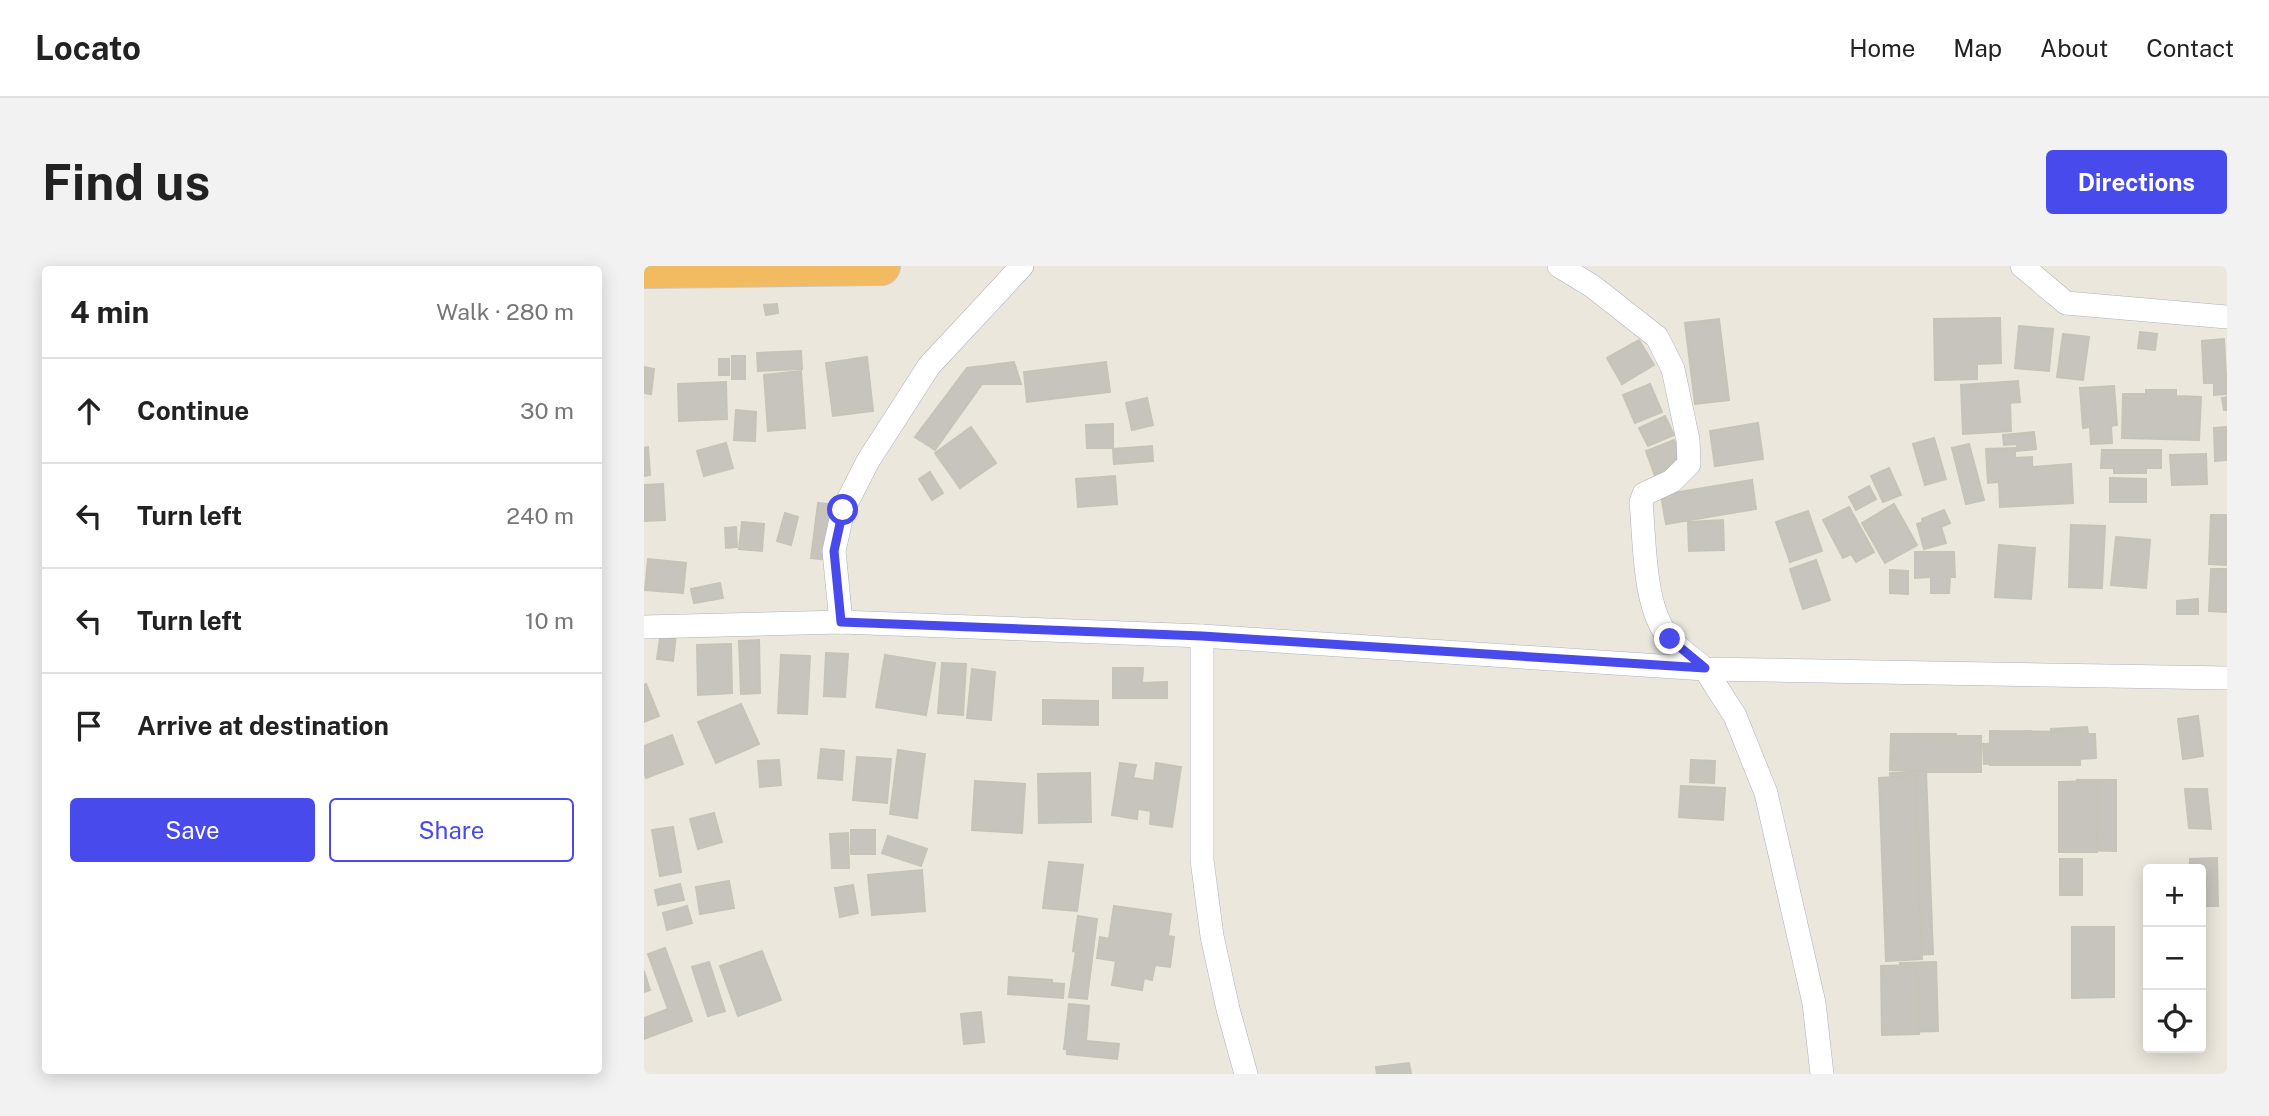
<!DOCTYPE html>
<html lang="en">
<head>
<meta charset="utf-8">
<style>
  body { margin:0; font-family:"Public Sans",sans-serif; background:#f2f2f2; color:#222 }
  .controls { position:absolute; right:21px; bottom:21px; display:grid; overflow:hidden; border-radius:7px; box-shadow:0 4px 18px #0003 }
  .controls button { width:63px; height:63px; display:grid; place-items:center; padding:0; border:0; border-bottom:2px solid #e0e0e0; background:#fff; color:#222; font:35px sans-serif }
  .stop { position:absolute; width:21px; height:21px; margin:-16px; border:5px solid #494aec; border-radius:50%; background:#fff }
  .stop.end { background:#494aec; border-color:#fff; box-shadow:0 2px 7px #0008 }
  .list { margin:0; padding:0; list-style:none }
  h2 { display:flex; justify-content:space-between; align-items:center; height:91px; margin:0; padding:0 28px; font-size:30px }
  h2 small { font-size:23px; font-weight:400; color:#767676 }
  .list li { display:grid; grid-template-columns:46px 1fr auto; gap:21px; align-items:center; box-sizing:border-box; height:105px; padding:0 28px; border-top:2px solid #e0e0e0 }
  .list b { display:block; font-size:26px; white-space:nowrap }
  .list em { font-size:23px; font-style:normal; color:#767676 }
  .actions { display:flex; gap:14px; padding:21px 28px }
  .actions a { flex:1; padding:16px 0; border:2px solid #494aec; border-radius:7px; text-align:center; font-size:24px; color:#494aec }
  .actions .main { background:#494aec; color:#fff }
  .icon { flex:none; width:38px; height:38px; fill:none; stroke:currentColor; stroke-width:2; stroke-linecap:round; stroke-linejoin:round }
  .map { position:relative; flex:none; width:1583px; height:808px; overflow:hidden; border-radius:7px }
  header { display:flex; align-items:center; gap:42px; box-sizing:border-box; height:98px; padding:0 35px; background:#fff; border-bottom:2px solid #e0e0e0 }
  header strong { font-size:33px }
  nav { display:flex; gap:38px; margin-inline-start:auto; font-size:24px }
  .intro { display:flex; align-items:center; justify-content:space-between; box-sizing:border-box; height:168px; padding:0 42px }
  h1 { margin:0; font-size:49px }
  .button { padding:18px 32px; border-radius:7px; background:#494aec; color:#fff; font-size:24px; font-weight:700 }
  main { display:flex; gap:42px; padding:0 42px }
  aside { flex:1; background:#fff; border-radius:7px; box-shadow:0 4px 18px #0003 }
  .map>svg:first-child { display:block }
</style>
</head>
<body>
<header>
<strong>Locato</strong>
<nav><a>Home</a><a>Map</a><a>About</a><a>Contact</a></nav>
</header>
<div class="intro"><h1>Find us</h1><a class="button">Directions</a></div>
<main>
<aside>
<h2>4 min<small>Walk · 280 m</small></h2>
<ul class="list">
<li><svg class="icon" aria-label="ahead" viewBox="0 0 24 24"><path d="M12 20V5M6 11l6-6 6 6"/></svg><div><b>Continue</b></div><em>30 m</em></li>
<li><svg class="icon" aria-label="left" viewBox="0 0 24 24"><path d="M17 20v-9H6M10 6l-5 5 5 5"/></svg><div><b>Turn left</b></div><em>240 m</em></li>
<li><svg class="icon" aria-label="left" viewBox="0 0 24 24"><path d="M17 20v-9H6M10 6l-5 5 5 5"/></svg><div><b>Turn left</b></div><em>10 m</em></li>
<li><svg class="icon" aria-label="arrive" viewBox="0 0 24 24"><path d="M6 21V4h12l-3 4 3 4H6"/></svg><div><b>Arrive at destination</b></div></li>
</ul>
<div class="actions"><a class="main">Save</a><a>Share</a></div>
</aside>
<div class="map">
<svg width="1583" height="808" viewBox="0 0 1583 808">
  <rect width="100%" height="100%" fill="#ebe7dd"/>
  <!-- building -->
  <g fill="#c6c4bc" stroke="#c6c3b7" stroke-width="2">
    <polygon points="133,38 134,47 122,49 120,39"/>
    <polygon points="1356,52 1357,97 1333,98 1333,113 1291,114 1290,53"/>
    <polygon points="1075,53 1085,134 1051,138 1041,57"/>
    <polygon points="1375,60 1409,63 1405,105 1371,102"/>
    <polygon points="1496,66 1513,68 1511,84 1494,82"/>
    <polygon points="1419,68 1445,71 1439,114 1413,111"/>
    <polygon points="1580,73 1583,128 1570,129 1570,117 1560,117 1558,75"/>
    <polygon points="995,74 1010,99 978,118 963,92"/>
    <polygon points="157,85 158,103 114,105 113,87"/>
    <rect x="88" y="90" width="13" height="23"/>
    <polygon points="223,91 229,145 189,150 182,97"/>
    <rect x="75" y="93" width="10" height="16"/>
    <polygon points="370,96 377,118 338,118 291,184 271,171 323,102"/>
    <polygon points="462,96 466,126 383,136 380,106"/>
    <polygon points="0,101 10,103 7,128 0,127"/>
    <polygon points="157,105 161,162 124,165 120,109"/>
    <polygon points="1374,115 1376,136 1366,137 1367,165 1319,168 1317,119"/>
    <polygon points="82,116 83,153 35,155 34,118"/>
    <polygon points="1006,118 1018,146 991,157 979,129"/>
    <polygon points="1470,120 1473,159 1467,160 1468,177 1447,178 1446,161 1439,162 1436,122"/>
    <polygon points="1502,124 1532,124 1532,130 1557,131 1555,174 1478,172 1479,128 1502,128"/>
    <polygon points="1583,131 1583,144 1580,144 1578,132"/>
    <polygon points="503,132 509,159 488,164 482,137"/>
    <polygon points="92,144 112,146 111,175 90,174"/>
    <polygon points="1021,150 1030,169 1004,180 995,162"/>
    <polygon points="1114,157 1119,193 1071,200 1066,165"/>
    <polygon points="469,158 469,182 443,182 442,159"/>
    <polygon points="327,161 352,197 316,222 291,187"/>
    <polygon points="1583,161 1583,194 1571,195 1570,162"/>
    <polygon points="1390,166 1392,183 1373,185 1373,178 1360,179 1359,169"/>
    <polygon points="1290,172 1302,213 1281,219 1269,178"/>
    <polygon points="1030,174 1040,198 1011,210 1002,185"/>
    <polygon points="82,177 89,202 60,210 53,185"/>
    <polygon points="1325,178 1340,234 1322,238 1308,182"/>
    <polygon points="508,180 509,195 470,198 469,183"/>
    <polygon points="4,181 6,209 0,210 0,182"/>
    <polygon points="1371,182 1371,192 1388,191 1388,201 1427,198 1429,237 1356,241 1355,216 1344,217 1342,183"/>
    <polygon points="1458,184 1517,184 1517,202 1502,202 1502,207 1470,207 1470,202 1457,202"/>
    <polygon points="1562,188 1563,218 1528,219 1526,189"/>
    <polygon points="1245,202 1257,229 1239,236 1227,210"/>
    <polygon points="286,206 299,227 288,234 275,213"/>
    <polygon points="471,210 473,238 434,241 432,213"/>
    <polygon points="1466,212 1502,213 1502,236 1466,236"/>
    <polygon points="1108,214 1112,243 1022,258 1017,229"/>
    <polygon points="19,218 21,254 0,255 0,219"/>
    <polygon points="1225,220 1232,233 1212,244 1205,231"/>
    <polygon points="174,237 192,239 185,294 167,292"/>
    <polygon points="1250,238 1273,279 1241,297 1218,257"/>
    <polygon points="1205,241 1230,286 1212,296 1207,288 1199,292 1179,254"/>
    <polygon points="1300,244 1306,257 1297,261 1302,277 1280,283 1273,258 1279,256 1278,253"/>
    <polygon points="1164,245 1178,285 1146,296 1132,256"/>
    <polygon points="141,247 154,251 147,279 133,275"/>
    <polygon points="1567,249 1583,249 1583,299 1565,298"/>
    <polygon points="1079,254 1080,284 1045,285 1044,256"/>
    <polygon points="98,256 120,258 118,285 95,283"/>
    <polygon points="1427,259 1461,260 1458,322 1425,321"/>
    <polygon points="92,261 93,281 82,282 81,262"/>
    <polygon points="1472,271 1506,274 1502,322 1467,319"/>
    <polygon points="1355,279 1391,282 1387,333 1351,331"/>
    <polygon points="1271,286 1310,286 1311,311 1306,311 1305,327 1287,327 1287,311 1271,312"/>
    <polygon points="4,293 42,297 39,327 1,324"/>
    <polygon points="1172,294 1186,334 1159,343 1146,303"/>
    <polygon points="1567,303 1583,303 1583,346 1565,345"/>
    <polygon points="1246,304 1264,305 1264,328 1246,327"/>
    <polygon points="76,317 79,332 50,337 47,323"/>
    <polygon points="1554,333 1554,348 1533,348 1533,335"/>
    <polygon points="17,366 32,368 29,395 13,393"/>
    <polygon points="115,374 116,427 97,428 95,375"/>
    <polygon points="87,378 88,427 54,429 53,379"/>
    <polygon points="182,387 204,388 201,431 180,430"/>
    <polygon points="137,389 166,390 163,448 134,447"/>
    <polygon points="241,389 291,397 282,449 232,441"/>
    <polygon points="298,397 322,398 319,449 294,447"/>
    <polygon points="469,402 499,402 498,417 523,416 523,432 469,432"/>
    <polygon points="328,403 351,406 347,454 323,452"/>
    <polygon points="2,418 15,450 0,456 0,419"/>
    <polygon points="399,434 454,435 454,459 399,458"/>
    <polygon points="97,438 115,478 72,497 54,456"/>
    <polygon points="1554,450 1559,490 1539,493 1534,453"/>
    <polygon points="1443,461 1444,468 1451,468 1452,492 1340,498 1339,478 1364,477 1363,466 1387,465 1388,473 1407,473 1407,463"/>
    <polygon points="1346,465 1436,466 1436,499 1346,499"/>
    <polygon points="1247,468 1312,468 1312,504 1246,504"/>
    <polygon points="28,469 39,498 2,512 0,507 0,480"/>
    <rect x="1271" y="470" width="66" height="36"/>
    <polygon points="177,483 200,485 198,514 174,512"/>
    <polygon points="254,484 281,488 273,552 246,548"/>
    <polygon points="213,491 247,493 243,537 209,534"/>
    <polygon points="135,494 137,519 116,521 114,495"/>
    <polygon points="1047,494 1071,495 1070,517 1046,516"/>
    <polygon points="476,497 492,499 489,512 510,515 512,497 537,501 528,561 506,558 507,545 494,543 493,553 468,549"/>
    <polygon points="1282,505 1289,688 1253,690 1246,507"/>
    <polygon points="446,507 447,556 395,557 394,508"/>
    <polygon points="1271,510 1278,693 1242,695 1235,512"/>
    <polygon points="1433,514 1472,514 1472,585 1433,584"/>
    <polygon points="331,515 381,518 378,567 328,564"/>
    <polygon points="1454,515 1453,586 1415,586 1415,516"/>
    <polygon points="1037,520 1081,522 1079,554 1035,551"/>
    <polygon points="1541,523 1563,523 1567,563 1545,562"/>
    <polygon points="70,547 78,576 54,583 46,553"/>
    <polygon points="29,561 37,606 16,610 8,564"/>
    <rect x="207" y="564" width="24" height="24"/>
    <polygon points="204,567 205,602 188,602 186,568"/>
    <polygon points="244,570 283,583 277,600 238,587"/>
    <polygon points="1573,592 1574,640 1557,640 1557,603 1546,603 1546,593"/>
    <rect x="1416" y="593" width="22" height="36"/>
    <polygon points="405,596 439,599 433,645 399,642"/>
    <polygon points="278,604 281,645 228,649 224,609"/>
    <polygon points="85,615 90,642 56,648 52,621"/>
    <polygon points="36,618 40,634 14,639 11,624"/>
    <polygon points="209,619 214,647 196,651 191,622"/>
    <polygon points="43,640 48,657 23,664 19,647"/>
    <polygon points="470,640 527,648 524,670 530,671 526,701 511,699 508,714 500,712 498,724 468,719 472,695 453,692 456,671 465,673"/>
    <polygon points="434,650 453,653 443,733 425,731 432,686 429,685"/>
    <polygon points="1428,661 1470,661 1470,731 1428,732"/>
    <polygon points="21,682 48,755 0,773 0,752 24,743 4,688"/>
    <polygon points="118,685 137,734 94,750 76,700"/>
    <polygon points="65,696 81,745 64,750 48,701"/>
    <polygon points="1292,696 1294,765 1257,766 1256,697"/>
    <polygon points="1273,699 1275,768 1238,769 1237,700"/>
    <polygon points="0,705 6,724 0,726"/>
    <polygon points="365,711 408,714 408,717 420,718 419,732 364,728"/>
    <polygon points="425,738 445,740 442,775 475,778 473,793 423,788 423,783 420,783"/>
    <polygon points="337,746 340,776 320,778 317,748"/>
    <polygon points="765,797 767,808 733,808 732,801"/>
  </g>
  <g fill="none" stroke-linecap="round" stroke-linejoin="round">
    <defs>
      <g id="street">
        <path d="M915,0L948,20L1013,71L1029,103L1044,174L1045,198L1028,215L1000,228L997,236C1001,276 999,345 1027,374C1037,385 1050,393 1061,403L1583,412"/>
        <polyline points="1378,0 1422,37 1583,51"/>
        <polyline points="197,356 190,285 199,244 224,195 285,100 378,0"/>
        <polyline points="0,361 197,356 558,370 1061,403 1091,450 1122,527 1170,737 1178,808"/>
        <polyline points="558,370 558,594 568,670 584,743 602,808"/>
      </g>
      <polyline id="highway" points="0,3 237,0"/>
    </defs>
    <!-- street casing -->
    <use href="#street" stroke="#b0b0bc" stroke-width="24"/>
    <!-- highway casing -->
    <use href="#highway" stroke="#c8c8c8" stroke-width="40"/>
    <!-- street -->
    <use href="#street" stroke="#fff" stroke-width="23"/>
    <!-- highway -->
    <use href="#highway" stroke="#f2ba61" stroke-width="38"/>
  </g>
  <g fill="none" stroke-linecap="round" stroke-linejoin="round">
    <!-- route -->
    <polyline stroke="#494aec" stroke-width="9" points="199,244 190,285 197,356 558,370 1061,402 1026,373"/>
  </g>
</svg>
<div class="controls">
<button>+</button>
<button>−</button>
<button><svg class="icon" aria-label="locate" viewBox="0 0 24 24"><circle cx="12" cy="12" r="6"/><path d="M12 2v4M12 18v4M2 12h4M18 12h4"/></svg></button>
</div>
<div class="stop" style="left:199px;top:244px"></div>
<div class="stop end" style="left:1026px;top:373px"></div>
</div>
</main>
</body>
</html>
